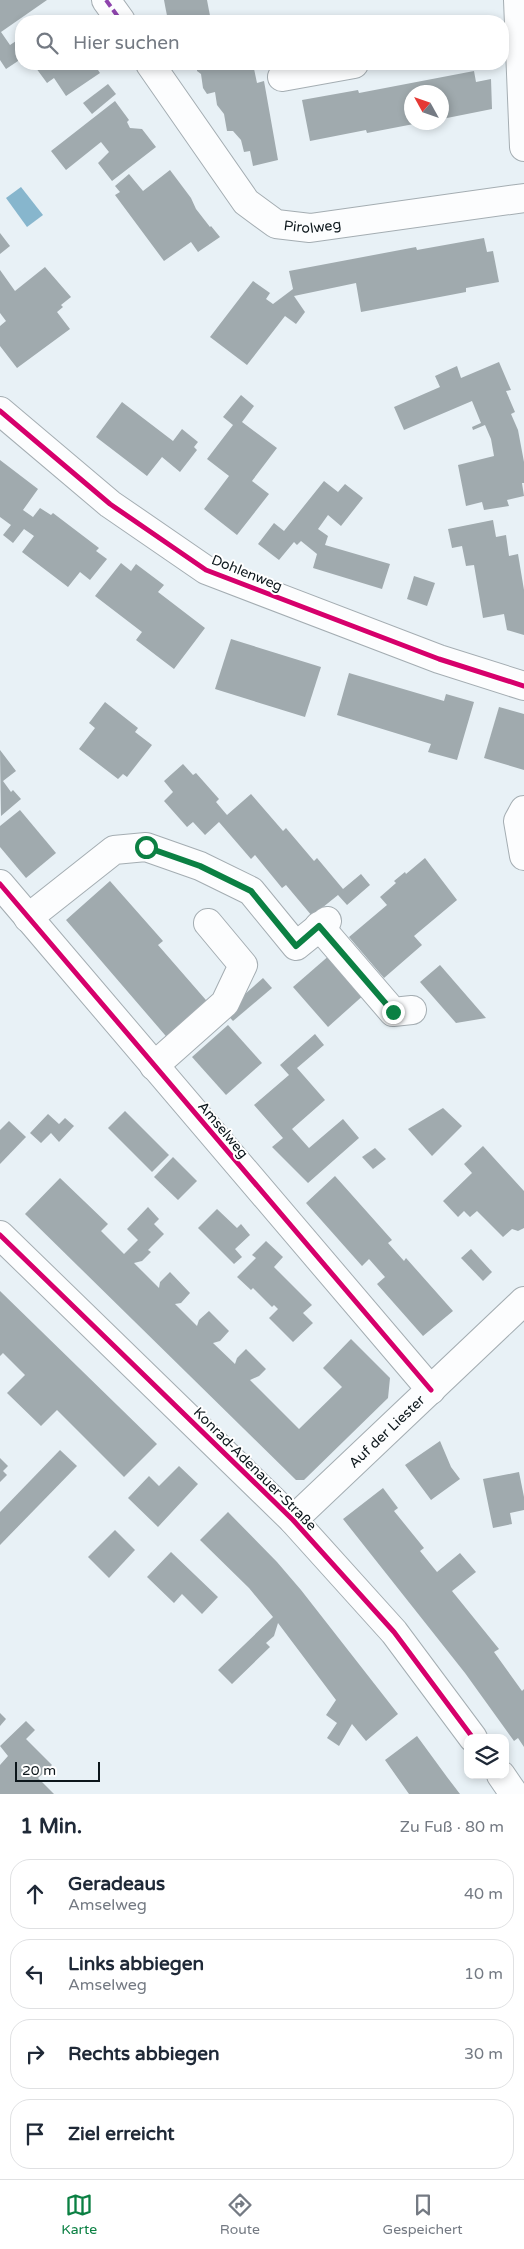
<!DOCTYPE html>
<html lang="de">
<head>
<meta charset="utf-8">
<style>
  body { margin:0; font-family:"Varela Round",sans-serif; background:#f6f6f7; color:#1f2937 }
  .controls { position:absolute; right:15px; bottom:15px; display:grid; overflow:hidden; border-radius:10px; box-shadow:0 2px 8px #0003 }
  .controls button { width:45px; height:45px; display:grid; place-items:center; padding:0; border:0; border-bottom:1px solid #e0e1e3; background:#fff; color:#1f2937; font:25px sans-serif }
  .compass { position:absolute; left:404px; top:85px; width:45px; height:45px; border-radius:50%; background:#fff; box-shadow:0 2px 8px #0003; rotate:310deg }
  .scale { position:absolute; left:15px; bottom:12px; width:85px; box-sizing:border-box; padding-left:5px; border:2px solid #0c161b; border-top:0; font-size:14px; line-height:18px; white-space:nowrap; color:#0c161b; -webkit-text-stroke:4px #fff; paint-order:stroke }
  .stop { position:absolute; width:15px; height:15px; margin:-11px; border:4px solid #0b8043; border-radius:50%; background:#fff }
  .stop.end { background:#0b8043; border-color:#fff; box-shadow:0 1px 5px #0008 }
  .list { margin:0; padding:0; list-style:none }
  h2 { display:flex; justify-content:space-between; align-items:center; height:65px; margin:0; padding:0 20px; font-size:21px }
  h2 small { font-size:16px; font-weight:400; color:#747a83 }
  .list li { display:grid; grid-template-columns:32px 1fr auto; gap:15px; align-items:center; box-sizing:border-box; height:70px; margin:0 10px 10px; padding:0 10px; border:1px solid #e0e1e3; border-radius:20px }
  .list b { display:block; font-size:19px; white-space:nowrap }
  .list p { margin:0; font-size:16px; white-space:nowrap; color:#747a83 }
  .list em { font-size:16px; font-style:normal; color:#747a83 }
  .icon { flex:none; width:28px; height:28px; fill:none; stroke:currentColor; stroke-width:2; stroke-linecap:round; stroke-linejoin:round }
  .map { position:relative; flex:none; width:524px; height:1794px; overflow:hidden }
  .search { position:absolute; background:#fff; box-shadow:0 2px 8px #0003; left:15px; right:15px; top:15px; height:55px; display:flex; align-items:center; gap:12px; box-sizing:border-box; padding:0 18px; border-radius:20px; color:#747a83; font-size:19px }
  .sheet { height:385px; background:#fff }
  nav { display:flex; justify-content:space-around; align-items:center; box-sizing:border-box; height:70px; border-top:1px solid #e0e1e3; background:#fff; font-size:14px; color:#747a83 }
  nav a { display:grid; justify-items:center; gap:2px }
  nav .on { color:#0b8043 }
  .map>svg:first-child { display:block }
</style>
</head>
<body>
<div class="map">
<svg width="524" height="1794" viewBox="0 0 524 1794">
  <rect width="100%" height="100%" fill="#e8f1f6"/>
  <!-- water -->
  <polygon fill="#87b6cd" points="21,187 43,215 27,227 6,198"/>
  <!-- building -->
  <g fill="#a0aaae">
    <polygon points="0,0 47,0 1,32 10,45 19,39 21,42 21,59 6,69 0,60"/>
    <polygon points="164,0 207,0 211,21 168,21"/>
    <polygon points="33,64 94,64 100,73 66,96 54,78 47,83"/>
    <polygon points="197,64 253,64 257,83 264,81 278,160 253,166 250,151 244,152 241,140 233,131 227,131 224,114 217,105 215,92 207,94 203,88 201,74 197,71"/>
    <polygon points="474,71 476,82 491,79 492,109 442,119 442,92 412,92 412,122 419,123 367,133 366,130 310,141 302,100 358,90 359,93"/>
    <polygon points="108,84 116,94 92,114 83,103"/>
    <polygon points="115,101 129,120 127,122 130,128 142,129 156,147 112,181 98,163 109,152 101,142 66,170 51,151"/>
    <polygon points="170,170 191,198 196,209 210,227 211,226 220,237 198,252 191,242 164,261 115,195 120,192 115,186 129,174 143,191"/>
    <polygon points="0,233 10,246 0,254"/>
    <polygon points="484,238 487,252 493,251 499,282 466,288 466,292 361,312 356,283 294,296 305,312 296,324 285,316 247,365 210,337 253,281 270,293 266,299 273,304 293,289 289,271 416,247 417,250"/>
    <polygon points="45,267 71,297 61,305 63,307 57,312 70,329 17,368 0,346 0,326 6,321 0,313 0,270 15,291"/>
    <polygon points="499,362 511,390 506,391 515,412 511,414 518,430 524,462 524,483 522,483 524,496 507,500 509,506 484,510 482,502 466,506 458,465 494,456 491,439 485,425 473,430 472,427 481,423 472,401 404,430 394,407 440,387 435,376 457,366 461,378"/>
    <polygon points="241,395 254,406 242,422 277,448 252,481 269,494 237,535 204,509 229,476 207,459 233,425 223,417"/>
    <polygon points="122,402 173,441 182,429 198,442 194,447 197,450 180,472 162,457 147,476 96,437"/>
    <polygon points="0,460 38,489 23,510 33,517 40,508 51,515 53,513 99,548 96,551 107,559 90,580 80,572 68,587 22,552 34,536 24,529 13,543 3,535 11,525 0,517"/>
    <polygon points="324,481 338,492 345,484 363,498 341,526 328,515 318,529 328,536 325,545 390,564 382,589 313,568 317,554 301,541 297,545 294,542 279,560 258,544 274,523 284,531"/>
    <polygon points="493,520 496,537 506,535 509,556 518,554 524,590 524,635 507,630 504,614 483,618 474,565 466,566 462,546 452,548 448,529"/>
    <polygon points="121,563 131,571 136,564 164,585 158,592 205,628 174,669 136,640 142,632 95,596"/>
    <polygon points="414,576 435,583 427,606 407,599"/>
    <polygon points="231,639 321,667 305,717 215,689"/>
    <polygon points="349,673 444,701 446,694 474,702 457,760 428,752 431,744 337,715"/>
    <polygon points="105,702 138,728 135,732 152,745 127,777 123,774 118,779 79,749 95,728 89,723"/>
    <polygon points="499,707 524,714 524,770 484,758"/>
    <polygon points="0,750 16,771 3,781 11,792 13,790 21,799 1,816"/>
    <polygon points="183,764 193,775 196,773 219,799 216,802 227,815 251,794 283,831 286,828 314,861 317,858 343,889 361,874 370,885 347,905 338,895 312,916 286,885 282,888 255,855 251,859 219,822 205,835 193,822 187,827 164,801 173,792 164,781"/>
    <polygon points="20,810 56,853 26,878 0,847 0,826"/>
    <polygon points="425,858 457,900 414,936 422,945 384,978 349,937 387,905 380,897 396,883 394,881 405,872 406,874"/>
    <polygon points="110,881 163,941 158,945 212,1007 171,1042 66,920"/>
    <polygon points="331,954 366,993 328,1027 293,987"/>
    <polygon points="440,965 486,1018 456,1023 420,982"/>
    <polygon points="263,978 272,988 233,1021 225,1012"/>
    <polygon points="228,1025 262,1063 226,1095 192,1057"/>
    <polygon points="315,1034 324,1045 297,1068 325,1100 292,1129 309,1148 343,1119 359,1138 308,1183 272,1147 283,1138 254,1105 289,1075 280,1065"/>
    <polygon points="443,1108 462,1126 432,1156 408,1129"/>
    <polygon points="125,1111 169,1155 152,1172 108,1128"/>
    <polygon points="48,1114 59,1124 65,1118 74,1126 59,1142 51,1133 41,1143 30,1133"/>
    <polygon points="9,1121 26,1137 0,1164 0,1130"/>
    <polygon points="483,1146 524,1191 524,1228 518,1231 512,1229 503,1237 477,1211 470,1217 464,1211 458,1217 443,1201 472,1173 464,1164"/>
    <polygon points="375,1148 386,1159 373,1169 362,1157"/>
    <polygon points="173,1157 197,1181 178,1200 154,1177"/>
    <polygon points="335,1176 392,1240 388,1243 404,1261 406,1258 453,1311 423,1336 377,1284 385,1277 369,1259 362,1266 306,1203"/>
    <polygon points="60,1178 108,1224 101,1231 124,1254 138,1240 127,1229 148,1207 159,1219 154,1224 164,1234 148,1250 151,1252 142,1261 134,1263 159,1288 160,1282 170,1272 190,1293 181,1303 175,1304 197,1326 199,1320 209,1311 229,1331 220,1341 213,1343 235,1364 237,1358 246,1349 266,1369 259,1376 250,1380 299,1429 342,1387 323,1368 351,1339 390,1378 388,1398 304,1480 296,1480 25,1214"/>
    <polygon points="217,1209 237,1228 241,1224 250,1235 235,1249 242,1257 234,1264 198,1228"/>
    <polygon points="266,1241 283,1257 274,1267 312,1305 303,1313 313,1323 293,1342 269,1318 278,1309 274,1305 272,1307 253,1288 251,1290 237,1277 256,1258 252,1255"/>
    <polygon points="471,1249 492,1272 483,1281 461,1258"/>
    <polygon points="0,1291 157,1444 124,1477 57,1410 41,1426 7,1393 25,1375 3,1353 0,1356"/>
    <polygon points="440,1441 451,1467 460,1479 431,1500 405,1465"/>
    <polygon points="60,1450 77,1466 0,1545 0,1512"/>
    <polygon points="0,1458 8,1466 3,1471 7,1475 0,1482"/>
    <polygon points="179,1466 198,1484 158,1527 128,1498 149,1476 159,1486"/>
    <polygon points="519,1472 524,1497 524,1510 510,1513 512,1524 493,1528 483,1479"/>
    <polygon points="383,1488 398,1508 394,1511 424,1548 420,1551 437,1572 460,1553 476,1572 452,1591 499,1649 494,1652 522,1691 524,1689 524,1747 518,1738 514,1741 465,1673 343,1519"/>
    <polygon points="228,1512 277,1562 301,1590 398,1714 366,1741 352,1724 339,1746 327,1738 337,1723 326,1715 336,1700 278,1623 274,1636 266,1643 270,1647 232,1684 218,1670 273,1617 249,1588 200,1540"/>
    <polygon points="115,1530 135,1550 109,1578 88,1557"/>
    <polygon points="171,1552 218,1597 202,1614 182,1594 174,1603 147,1577"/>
    <polygon points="0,1713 6,1719 0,1726"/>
    <polygon points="26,1721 35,1730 26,1739 52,1765 38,1778 54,1794 0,1794 0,1765 8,1756 0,1746"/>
    <polygon points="417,1736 447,1777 460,1794 409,1794 385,1760"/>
  </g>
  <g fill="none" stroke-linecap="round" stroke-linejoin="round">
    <defs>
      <g id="minor">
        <polyline points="106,0 121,21"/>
        <polyline points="518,0 524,147"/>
        <path id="s1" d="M150,64L246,202L276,224L310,228L524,198"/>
        <polyline points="282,77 354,64"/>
        <polyline points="0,411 110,504 206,570 439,659 524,686"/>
        <polyline points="524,810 518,821 524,856"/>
        <polyline points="0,884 431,1390"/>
        <polyline points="28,918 114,850 146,847 200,866 251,891 296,946 327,921"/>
        <polyline points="319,926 393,1012 412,1010"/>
        <polyline points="154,1066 225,1003 243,965 208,923"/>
        <polyline points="0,1235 293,1520 394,1632 473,1738"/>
        <path id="s2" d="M293,1520L524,1301"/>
        <polyline points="501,1775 514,1794"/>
      </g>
    </defs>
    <!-- minor casing -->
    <use href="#minor" stroke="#a4adb2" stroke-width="30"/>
    <!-- minor -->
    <use href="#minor" stroke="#fcfdfe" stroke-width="28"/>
    <!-- quiet -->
    <polyline stroke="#8e44ad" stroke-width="4" stroke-dasharray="8 4" stroke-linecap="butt" points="106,0 121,21"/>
    <defs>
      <g id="cycleway">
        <polyline points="0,411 110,504 206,570 439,659 524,686"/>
        <polyline points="0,884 431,1390"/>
        <polyline points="0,1235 293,1520 394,1632 473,1738"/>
      </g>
    </defs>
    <!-- cycleway casing -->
    <use href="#cycleway" stroke="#fff" stroke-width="8"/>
    <!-- cycleway -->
    <use href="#cycleway" stroke="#d6006c" stroke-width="5"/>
  </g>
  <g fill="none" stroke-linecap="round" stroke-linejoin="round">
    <!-- route -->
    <polyline stroke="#0b8043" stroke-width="6" points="146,847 200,866 251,891 296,946 319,926 393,1012"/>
  </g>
  <g text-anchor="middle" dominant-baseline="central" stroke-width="4" stroke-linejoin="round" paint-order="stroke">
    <!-- street labels -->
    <g font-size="14" fill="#0c161b" stroke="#fff">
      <text stroke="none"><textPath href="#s1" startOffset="242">Pirolweg</textPath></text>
      <text transform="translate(247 573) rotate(22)">Dohlenweg</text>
      <text transform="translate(223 1130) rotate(50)">Amselweg</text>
      <text stroke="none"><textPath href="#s2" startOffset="129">Auf der Liester</textPath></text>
      <text transform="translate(255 1469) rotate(45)">Konrad-Adenauer-Straße</text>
    </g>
  </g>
</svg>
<div class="controls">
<button><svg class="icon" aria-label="layers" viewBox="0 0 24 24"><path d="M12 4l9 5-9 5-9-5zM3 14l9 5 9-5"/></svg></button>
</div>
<svg class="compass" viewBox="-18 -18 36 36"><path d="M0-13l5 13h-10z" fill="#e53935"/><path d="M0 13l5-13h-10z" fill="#747a83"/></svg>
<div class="scale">20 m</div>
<div class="stop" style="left:146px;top:847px"></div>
<div class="stop end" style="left:393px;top:1012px"></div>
<div class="search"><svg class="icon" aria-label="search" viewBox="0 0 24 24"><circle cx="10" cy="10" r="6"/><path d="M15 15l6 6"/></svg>Hier suchen</div>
</div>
<section class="sheet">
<h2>1 Min.<small>Zu Fuß · 80 m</small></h2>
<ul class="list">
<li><svg class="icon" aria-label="ahead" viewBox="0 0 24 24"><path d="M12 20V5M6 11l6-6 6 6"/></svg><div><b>Geradeaus</b><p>Amselweg</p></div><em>40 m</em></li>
<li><svg class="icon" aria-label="left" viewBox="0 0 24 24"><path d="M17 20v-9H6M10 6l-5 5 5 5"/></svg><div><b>Links abbiegen</b><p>Amselweg</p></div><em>10 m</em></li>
<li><svg class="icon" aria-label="right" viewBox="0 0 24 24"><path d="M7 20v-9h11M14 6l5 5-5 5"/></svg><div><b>Rechts abbiegen</b></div><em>30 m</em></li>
<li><svg class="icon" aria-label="arrive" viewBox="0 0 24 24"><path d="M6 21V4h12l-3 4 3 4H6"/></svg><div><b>Ziel erreicht</b></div></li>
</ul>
</section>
<nav>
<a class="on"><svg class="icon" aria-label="map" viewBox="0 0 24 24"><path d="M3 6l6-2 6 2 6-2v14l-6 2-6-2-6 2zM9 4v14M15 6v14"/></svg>Karte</a>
<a><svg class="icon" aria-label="directions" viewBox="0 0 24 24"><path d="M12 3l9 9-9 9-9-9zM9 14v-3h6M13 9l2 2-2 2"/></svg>Route</a>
<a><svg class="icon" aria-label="saved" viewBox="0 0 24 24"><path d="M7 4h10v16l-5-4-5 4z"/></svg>Gespeichert</a>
</nav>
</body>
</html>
